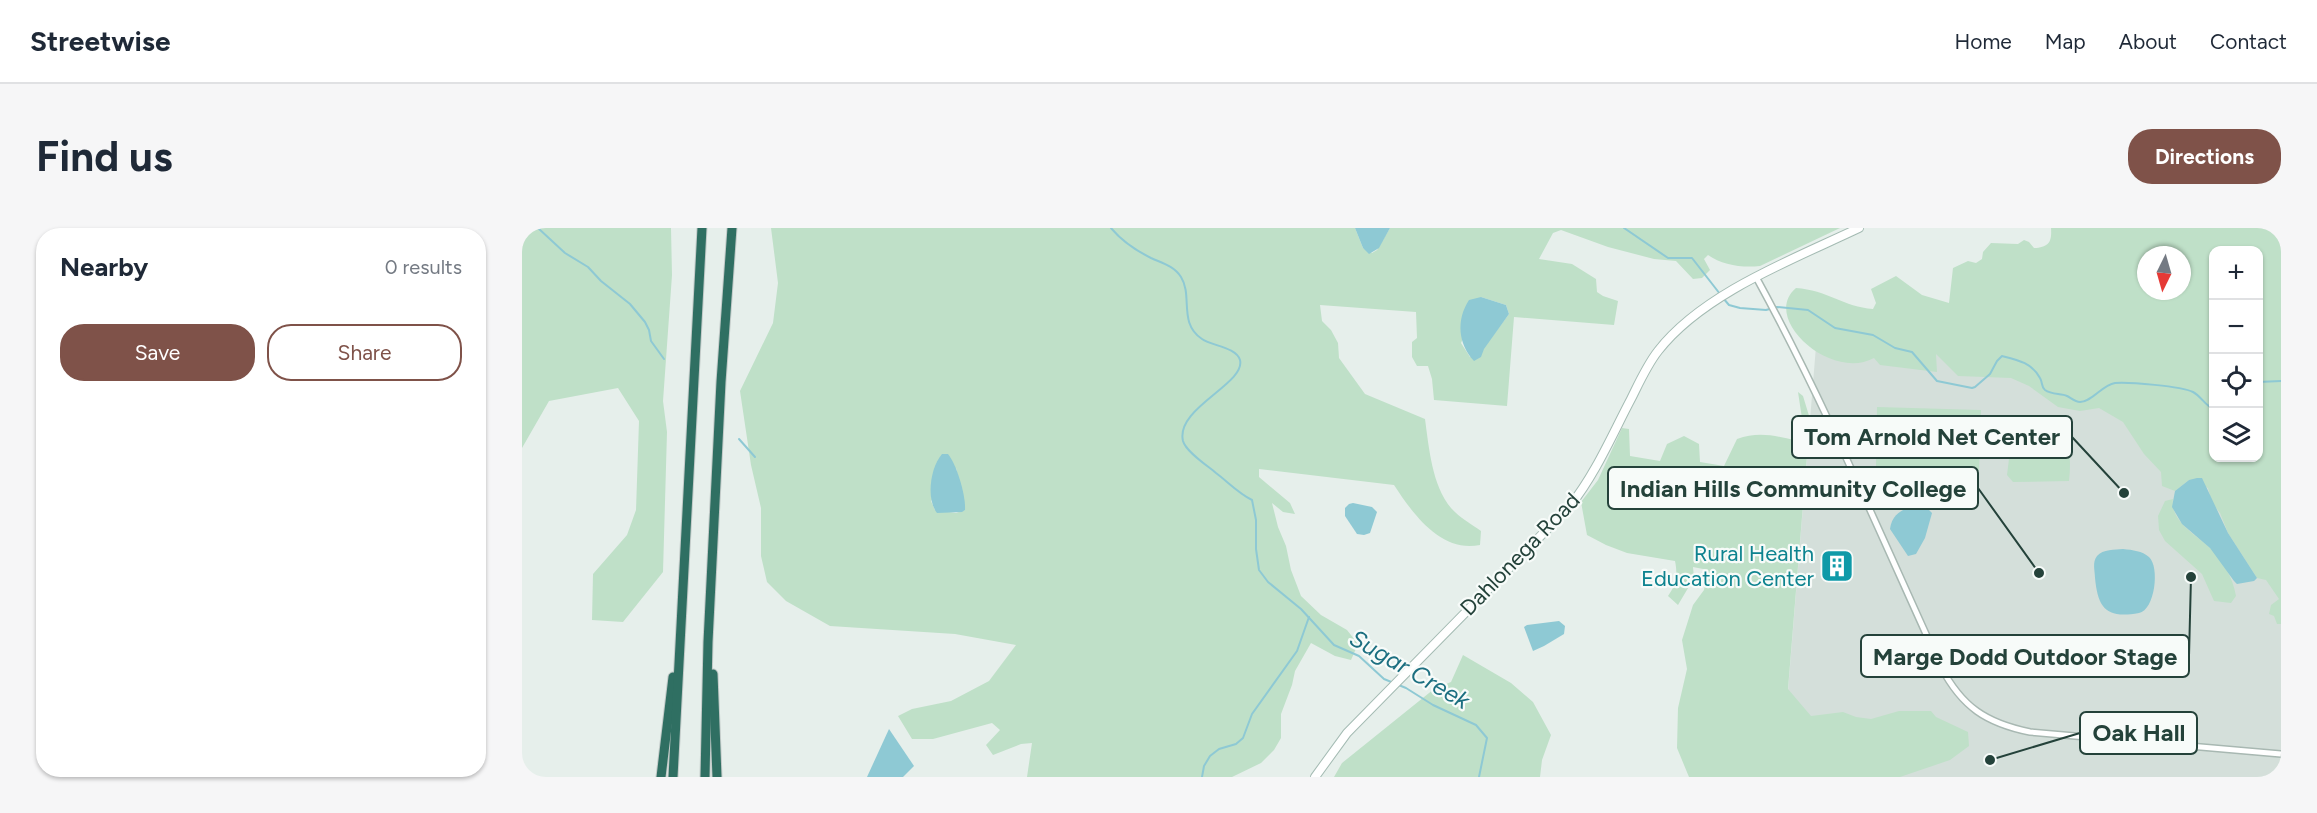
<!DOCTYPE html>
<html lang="en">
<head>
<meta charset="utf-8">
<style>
  body { margin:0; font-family:Figtree,sans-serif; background:#f6f6f7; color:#1f2937 }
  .controls { position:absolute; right:18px; top:18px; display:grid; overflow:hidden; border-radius:12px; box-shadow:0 2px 4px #0004 }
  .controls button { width:54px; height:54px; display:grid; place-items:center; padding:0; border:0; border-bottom:2px solid #e0e1e3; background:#fff; color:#1f2937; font:30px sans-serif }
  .compass { position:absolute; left:1615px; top:18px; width:54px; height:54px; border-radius:50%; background:#fff; box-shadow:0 2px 4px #0004; rotate:185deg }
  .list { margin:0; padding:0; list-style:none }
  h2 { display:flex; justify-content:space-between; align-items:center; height:78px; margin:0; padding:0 24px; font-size:26px }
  h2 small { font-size:20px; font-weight:400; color:#747a83 }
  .actions { display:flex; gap:12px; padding:18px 24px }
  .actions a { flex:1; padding:14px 0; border:2px solid #7f5249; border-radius:24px; text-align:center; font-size:21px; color:#7f5249 }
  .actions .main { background:#7f5249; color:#fff }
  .icon { flex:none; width:33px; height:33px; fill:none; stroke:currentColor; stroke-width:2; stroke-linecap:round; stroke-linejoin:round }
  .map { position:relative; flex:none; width:1759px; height:549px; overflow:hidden; border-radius:24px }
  header { display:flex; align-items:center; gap:36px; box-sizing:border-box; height:84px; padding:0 30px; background:#fff; border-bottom:2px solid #e0e1e3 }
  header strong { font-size:28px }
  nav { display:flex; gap:33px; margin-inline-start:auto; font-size:21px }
  .intro { display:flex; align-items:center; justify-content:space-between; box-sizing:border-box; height:144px; padding:0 36px }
  h1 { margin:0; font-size:42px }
  .button { padding:15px 27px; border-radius:24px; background:#7f5249; color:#fff; font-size:21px; font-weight:700 }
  main { display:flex; gap:36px; padding:0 36px }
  aside { flex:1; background:#fff; border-radius:24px; box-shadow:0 2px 4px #0004 }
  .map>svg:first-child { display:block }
</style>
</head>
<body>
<header>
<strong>Streetwise</strong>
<nav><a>Home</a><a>Map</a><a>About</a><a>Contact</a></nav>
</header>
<div class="intro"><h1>Find us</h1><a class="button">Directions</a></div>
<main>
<aside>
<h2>Nearby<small>0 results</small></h2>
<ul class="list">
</ul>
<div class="actions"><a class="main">Save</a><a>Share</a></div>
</aside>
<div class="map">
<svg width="1759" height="549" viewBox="0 0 1759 549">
  <rect width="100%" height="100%" fill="#e6efeb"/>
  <!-- built -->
  <polygon fill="#d4dfda" points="1295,106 1560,128 1692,230 1736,230 1759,160 1759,549 1259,549"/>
  <!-- green -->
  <g fill="#bfe0c8" fill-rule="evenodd">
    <polygon points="0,0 149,0 150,47 141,173 145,204 141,344 101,394 70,392 71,346 105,307 114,282 117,193 96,160 27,173 0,220"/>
    <path d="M249,0H833L841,20L850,25L855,22L868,0H1318L1238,38C1220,40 1200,37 1186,27L1182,31L1188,42L1180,50L1171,51L1154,33L1132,31L1086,19L1039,2L1031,5L1017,31L1050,36L1074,51L1075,64L1081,68L1096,73L1092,97L992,89L985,178L912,172L910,151L906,138H895L890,129V114L895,110L894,84L798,77L800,93L809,102L816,115L817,130L843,166L903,191C907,220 910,257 929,280C937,289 949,296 959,303L958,317C919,325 891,286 872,257L737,241V249L768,275L773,286L761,284L750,275L756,299L764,318L769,342L779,368L799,387L825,402L836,416L829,432L813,428L789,415L773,443L770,457L759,486V510L752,522L739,535L710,549H505L510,515L499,516L471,527L464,517L478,502L470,495L411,511H390L376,488L390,481L429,473L467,453L494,417L433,406L308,398L264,373L245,354L239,328V280L229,237L218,163L251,95L256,55ZM959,69L984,77L987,86L961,121L948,129L939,115ZM434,240L443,282L434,285L413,282L409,273Z"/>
    <path d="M1529,0H1759V396H1755L1752,388L1747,386L1749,377L1757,371L1744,352L1735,350L1706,305L1698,285L1690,275L1686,260L1667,252L1653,263L1640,258L1639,244L1622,226L1601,194L1577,180L1558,183L1536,179L1507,158L1489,150L1436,148L1414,126L1415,144L1358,137L1352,130C1309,154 1238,90 1274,60C1305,62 1322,79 1351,81L1354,75L1349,61L1374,48L1400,67L1427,75L1431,40L1446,33L1454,35L1460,31L1461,24L1469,15L1496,16L1502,12L1507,14L1512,20C1527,19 1530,14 1529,0ZM1692,22H1736V230H1692ZM1624,27H1660V63H1624Z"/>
    <path d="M1276,164L1281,168L1288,191L1266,461L1289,488L1321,484L1334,489L1349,491L1377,483H1409L1414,489L1446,504L1447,518L1428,532L1378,549H1167L1155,520L1156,480L1165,441L1160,412L1171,377L1182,362L1186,342L1171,339L1172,350L1156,377L1146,368C1154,357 1156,347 1153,333L1105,325L1084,317L1065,307L1059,274L1076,252L1100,200L1107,201L1108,228L1138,233L1145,216L1162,208L1177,216L1178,234L1202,238L1215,211C1237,203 1254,208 1276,213L1281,197Z"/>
    <polygon points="1355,179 1459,182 1457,243 1354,240"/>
    <path d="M1492,190C1538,193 1552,206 1547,253L1491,254L1485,247Z"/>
    <path d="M1651,271C1648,293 1673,306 1687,319C1701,332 1711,350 1714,368L1709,375L1692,373L1680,346L1643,313L1637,302L1636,288L1643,273Z"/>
    <polygon points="941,427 989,455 1011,474 1029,507 1020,532 1018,549 812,549 820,535 912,461 929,454"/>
  </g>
  <!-- water -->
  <g fill="#8ec9d4">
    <polygon points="833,0 868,0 857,20 847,26 841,20"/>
    <path d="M959,69L984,77L987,86L962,121L959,129L952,133C936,116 934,92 947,72Z"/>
    <path d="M420,226H426C435,237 444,268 443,282L440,284L415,285C404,271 408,240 420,226Z"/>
    <polygon points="1675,250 1680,250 1706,305 1735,350 1732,353 1715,356 1712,353 1688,320 1660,296 1650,279 1653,263 1667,252"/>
    <polygon points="831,275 850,279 855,284 848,305 842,307 835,306 823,288 823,280 827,276"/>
    <path d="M1393,278H1403L1410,285L1403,310L1394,326L1386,328L1368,301C1370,286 1380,281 1393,278Z"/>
    <path d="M1601,321C1611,322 1620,323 1627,329C1638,339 1633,382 1617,385C1584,391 1576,380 1573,350C1573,343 1570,334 1575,328C1581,321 1593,322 1601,321Z"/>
    <polygon points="1037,393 1043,398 1042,406 1022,418 1011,423 1002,399 1005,397"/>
    <polygon points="367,501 392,538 381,549 345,549"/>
  </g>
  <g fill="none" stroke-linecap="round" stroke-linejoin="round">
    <!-- stream -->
    <g stroke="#8ec9d4" stroke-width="2">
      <polyline points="16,0 43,25 66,39 79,53 108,76 123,94 127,102 129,113 142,131"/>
      <path d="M589,0C599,12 615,23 629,30C640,35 652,38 659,49C671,68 656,95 680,111C690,118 714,119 718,132C724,156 653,180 661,213C664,224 686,238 694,245C706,254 716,265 730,272L734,292V321L737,342L746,354L779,381L812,417L837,428L862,451L884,460L911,477L954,497L965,510L957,549"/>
      <polyline points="1102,0 1146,30 1170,30 1198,66"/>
      <path d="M1201,70L1207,77L1218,80L1244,82L1255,79L1286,82L1313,100L1351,107L1373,120L1390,124L1415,153L1450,160L1453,159L1468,146L1475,133L1480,128C1496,132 1510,135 1518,150C1521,155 1519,159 1523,162C1530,167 1539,165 1545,168C1549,170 1553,174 1558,174C1570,174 1580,157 1593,155C1607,154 1659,158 1671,164C1679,168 1683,178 1692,181"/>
      <polyline points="1736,154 1759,153"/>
      <polyline points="217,211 233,229"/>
      <polyline points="680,549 682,538 688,528 697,521 714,516 721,510 730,486 775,423 787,389"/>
    </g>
    <defs>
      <path id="minor" d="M1234,49C1303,175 1359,308 1419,439C1440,479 1464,495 1508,504L1759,526"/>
      <path id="secondary" d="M793,549L825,505L1048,278C1074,245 1090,207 1109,171C1117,155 1125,137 1136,123C1181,65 1272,31 1337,0"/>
      <g id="motorway">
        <polyline points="191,446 195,549"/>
        <polyline points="139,549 151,449"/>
        <polyline points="151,549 180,0"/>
        <polyline points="183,549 186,414 199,154 210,0"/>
      </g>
    </defs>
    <!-- minor casing -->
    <use href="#minor" stroke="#a8b8b2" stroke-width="8"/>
    <!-- secondary casing -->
    <use href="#secondary" stroke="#a4bbb3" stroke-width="10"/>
    <!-- motorway casing -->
    <use href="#motorway" stroke="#c2cac8" stroke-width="11"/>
    <!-- minor -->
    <use href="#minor" stroke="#fff" stroke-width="5"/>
    <!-- secondary -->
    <use href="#secondary" stroke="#fff" stroke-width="8"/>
    <!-- motorway -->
    <use href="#motorway" stroke="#2f6f62" stroke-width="9"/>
  </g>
  <!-- icons -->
  <defs>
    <symbol id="building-square" viewBox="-11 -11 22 22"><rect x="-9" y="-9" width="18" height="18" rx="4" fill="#0f9aa8" stroke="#f7fbf9"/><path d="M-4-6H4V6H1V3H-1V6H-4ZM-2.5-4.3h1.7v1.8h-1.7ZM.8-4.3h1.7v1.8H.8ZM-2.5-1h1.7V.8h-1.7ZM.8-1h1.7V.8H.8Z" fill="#fff"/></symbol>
  </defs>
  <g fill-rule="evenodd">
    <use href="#building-square" x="1296" y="319" width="38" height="38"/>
  </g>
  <g text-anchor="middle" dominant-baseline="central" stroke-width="4.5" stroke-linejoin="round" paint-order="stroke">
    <!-- culture labels -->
    <g font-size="22" fill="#0d838f" stroke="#f7fbf9" text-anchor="end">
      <text x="1292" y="325">Rural Health<tspan x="1292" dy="25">Education Center</tspan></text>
    </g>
    <!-- street labels -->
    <g font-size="22" fill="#24423a" stroke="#f7fbf9">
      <text transform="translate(998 326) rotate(-46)">Dahlonega Road</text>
    </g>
    <!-- water labels -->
    <g font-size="24" font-style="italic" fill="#1c6f80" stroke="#f7fbf9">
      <text transform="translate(888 441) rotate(30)">Sugar Creek</text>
    </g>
  </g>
  <!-- callouts -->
  <path fill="none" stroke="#24423a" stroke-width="2" d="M1602 265L1550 209M1517 345L1456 260M1669 349L1667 428M1468 532L1558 505"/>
  <g fill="#24423a" stroke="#f7fbf9" stroke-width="2">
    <circle cx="1602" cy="265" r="6"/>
    <circle cx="1517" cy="345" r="6"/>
    <circle cx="1669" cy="349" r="6"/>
    <circle cx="1468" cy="532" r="6"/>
  </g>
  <g fill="#f7fbf9" stroke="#24423a" stroke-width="2">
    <rect x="1270" y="188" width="280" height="42" rx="6"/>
    <rect x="1086" y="239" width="370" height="42" rx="6"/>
    <rect x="1339" y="407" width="328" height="42" rx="6"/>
    <rect x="1558" y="484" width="117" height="42" rx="6"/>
  </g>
  <g font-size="24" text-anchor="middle" font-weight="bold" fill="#24423a">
    <text x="1410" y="217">Tom Arnold Net Center</text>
    <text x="1271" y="269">Indian Hills Community College</text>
    <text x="1503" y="437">Marge Dodd Outdoor Stage</text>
    <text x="1617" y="513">Oak Hall</text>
  </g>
</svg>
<div class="controls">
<button>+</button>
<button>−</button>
<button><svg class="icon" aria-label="locate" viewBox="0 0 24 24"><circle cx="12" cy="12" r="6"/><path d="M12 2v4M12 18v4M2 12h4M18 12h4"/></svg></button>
<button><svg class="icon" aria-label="layers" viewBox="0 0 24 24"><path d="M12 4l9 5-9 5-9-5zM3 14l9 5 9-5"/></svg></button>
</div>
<svg class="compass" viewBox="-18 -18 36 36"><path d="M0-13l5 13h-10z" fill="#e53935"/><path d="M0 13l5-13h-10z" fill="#747a83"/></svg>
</div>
</main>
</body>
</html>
